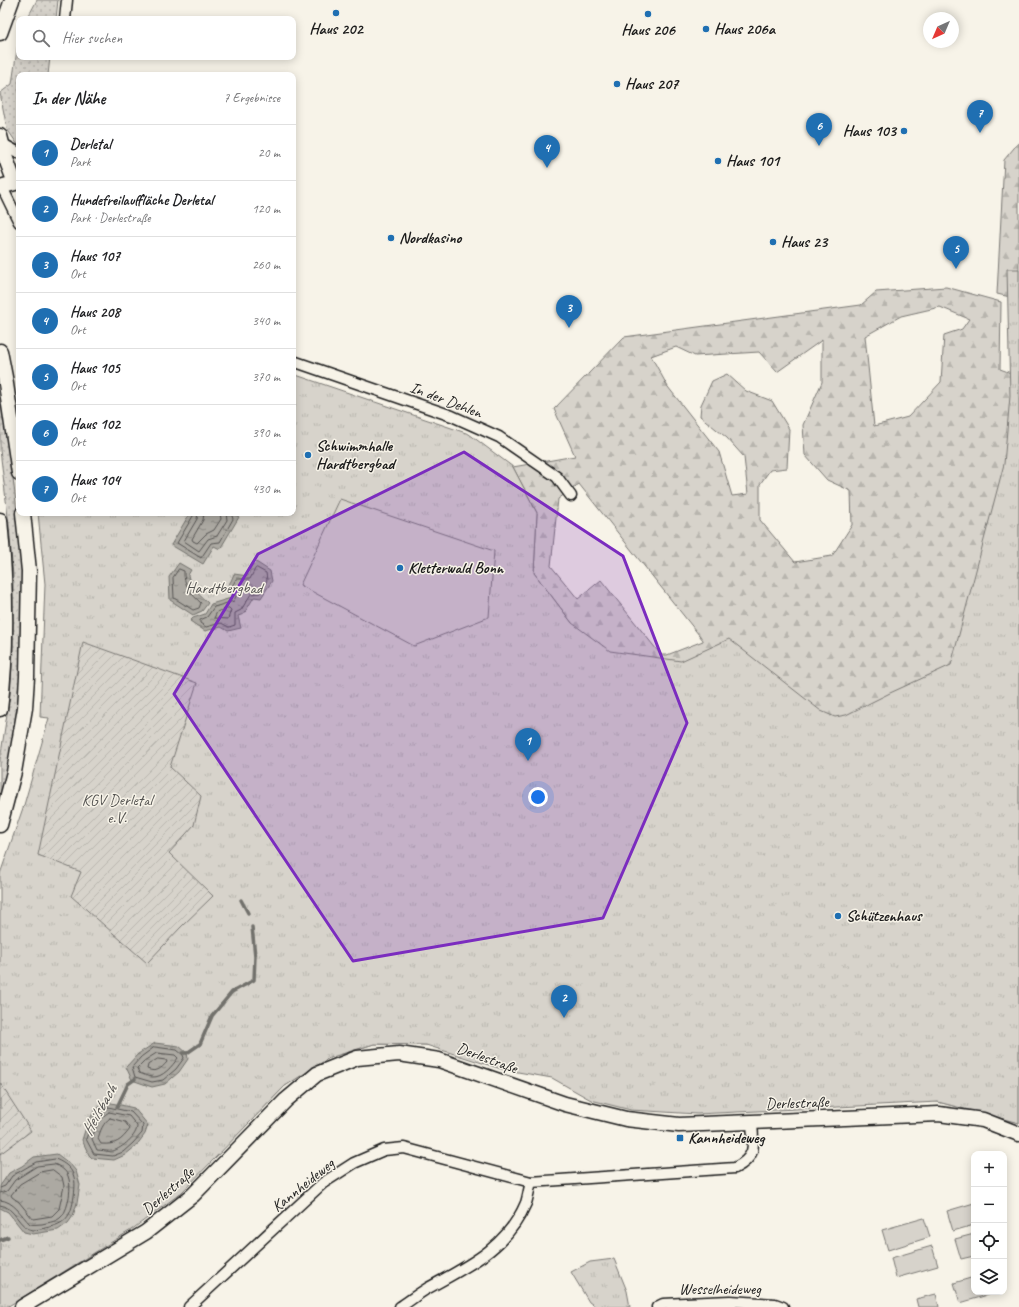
<!DOCTYPE html>
<html lang="de">
<head>
<meta charset="utf-8">
<style>
  body { margin:0; font-family:Caveat,sans-serif; background:#f2f2f2; color:#202124 }
  .controls { position:absolute; right:12px; bottom:12px; display:grid; overflow:hidden; border-radius:8px; box-shadow:0 2px 10px #0003 }
  .controls button { width:36px; height:36px; display:grid; place-items:center; padding:0; border:0; border-bottom:1px solid #e0e0e0; background:#fff; color:#202124; font:20px sans-serif }
  .compass { position:absolute; left:923px; top:12px; width:36px; height:36px; border-radius:50%; background:#fff; box-shadow:0 2px 10px #0003; rotate:224deg }
  .you { position:absolute; left:538px; top:797px; width:14px; height:14px; margin:-10px; border:3px solid #fff; border-radius:50%; background:#1a73e8; box-shadow:0 0 0 6px #1a73e833 }
  .badge { display:grid; place-items:center; width:26px; height:26px; border-radius:50%; background:#1f6fb2; color:#fff; font-size:13px; font-weight:700 }
  .pin { position:absolute; translate:-50% -33px; filter:drop-shadow(0 1px 2px #0008) }
  .pin::after { content:''; position:absolute; top:21px; width:14px; height:12px; background:inherit; clip-path:polygon(0 0,100% 0,50% 100%) }
  .list { margin:0; padding:0; list-style:none }
  h2 { display:flex; justify-content:space-between; align-items:center; height:52px; margin:0; padding:0 16px; font-size:17px }
  h2 small { font-size:13px; font-weight:400; color:#757577 }
  .list li { display:grid; grid-template-columns:26px 1fr auto; gap:12px; align-items:center; box-sizing:border-box; height:56px; padding:0 16px; border-top:1px solid #e0e0e0 }
  .list b { display:block; font-size:15px; white-space:nowrap }
  .list p { margin:0; font-size:13px; white-space:nowrap; color:#757577 }
  .list em { font-size:13px; font-style:normal; color:#757577 }
  .icon { flex:none; width:22px; height:22px; fill:none; stroke:currentColor; stroke-width:2; stroke-linecap:round; stroke-linejoin:round }
  .map { position:relative; flex:none; width:1019px; height:1307px; overflow:hidden }
  .search { position:absolute; background:#fff; box-shadow:0 2px 10px #0003; left:16px; top:16px; width:280px; height:44px; display:flex; align-items:center; gap:10px; box-sizing:border-box; padding:0 14px; border-radius:8px; color:#757577; font-size:15px }
  .panel { position:absolute; background:#fff; box-shadow:0 2px 10px #0003; left:16px; top:72px; width:280px; height:444px; border-radius:8px }
  .map>svg:first-child { display:block }
</style>
</head>
<body>
<div class="map">
<svg width="1019" height="1307" viewBox="0 0 1019 1307">
  <defs>
    <pattern id="grass-dots" width="8" height="8" patternUnits="userSpaceOnUse"><rect width="8" height="8" fill="#d7d3cb"/><path d="M2 2h.1M6 6h.1" fill="none" stroke="#b8b5ae" stroke-width="1.8" stroke-linecap="round"/></pattern>
    <pattern id="forest-firs" width="22" height="20" patternUnits="userSpaceOnUse"><rect width="22" height="20" fill="#d7d3cb"/><path d="M5 1l3.5 6h-7zM16 11l3.5 6h-7z" fill="#b8b5ae"/></pattern>
    <pattern id="park-tufts" width="24" height="20" patternUnits="userSpaceOnUse"><rect width="24" height="20" fill="#d7d3cb"/><path d="M3 7l-1-3M5 7V3M7 7l1-3M15 17l-1-3M17 17v-4M19 17l1-3" fill="none" stroke="#b8b5ae"/></pattern>
    <pattern id="garden-furrows" width="10" height="10" patternUnits="userSpaceOnUse"><rect width="10" height="10" fill="#d7d3cb"/><path d="M-1 1l2-2M0 10L10 0M9 11l2-2" fill="none" stroke="#b8b5ae"/></pattern>
    <pattern id="water-ripples" width="26" height="14" patternUnits="userSpaceOnUse"><rect width="26" height="14" fill="#aca9a2"/><path d="M2 4q2-2 4 0t4 0M15 11q2-2 4 0t4 0" fill="none" stroke="#8b8983"/></pattern>
  </defs>
  <rect width="100%" height="100%" fill="#f7f3e8"/>
  <filter id="ink" filterUnits="userSpaceOnUse"><feTurbulence type="fractalNoise" baseFrequency=".025" numOctaves="2"/><feDisplacementMap in="SourceGraphic" scale="8" xChannelSelector="R" yChannelSelector="G"/><feConvolveMatrix kernelMatrix="1 2 1 2 8 2 1 2 1" color-interpolation-filters="sRGB"/></filter>
  <g filter="url(#ink)">
    <!-- grass -->
    <g fill="url(#grass-dots)" stroke="#7a7874">
      <polygon points="37,0 58,0 56,19 27,19"/>
      <polygon points="19,36 19,57 50,57 48,75 19,75 19,144 18,145 7,129 0,93 12,84"/>
      <path d="M0,391C7,435 14,479 18,523C27,616 23,710 0,801V760L10,694L13,652V576L9,525L0,450Z"/>
    </g>
    <!-- forest -->
    <g fill="url(#forest-firs)" stroke="#7a7874" fill-rule="evenodd">
      <polygon points="1019,142 1019,299 997,294 1004,160"/>
      <path d="M946,287L1001,302L1000,369L1019,376V1123L938,1102L425,1045L374,1044L329,1058L285,1086L230,1142L572,623L534,573L537,513L513,467L575,456L554,409L624,337L861,305L876,292ZM940,307L969,319L962,329L944,335L941,382L908,417L874,426L865,336L901,316ZM822,340V382L803,425L805,455L827,480L851,491L852,525L832,556L795,562L760,520V484L770,470L787,468L789,429L772,401L746,391L727,374L712,381L701,405L700,416L727,438L744,457L748,494L732,496L719,452L668,387L651,356L676,347L695,356L759,352L777,372ZM579,484L703,640V641L667,655H661L601,580L578,599L551,566L558,499Z"/>
    </g>
    <!-- park -->
    <g fill="url(#park-tufts)" stroke="#7a7874">
      <polygon points="1007,269 1019,269 1019,1123 938,1102 697,1114 631,1110 591,1100 552,1078 501,1069 426,1045 374,1044 329,1058 285,1086 181,1193 131,1230 7,1307 0,1307 0,874 24,805 49,718 40,717 45,584 38,513 293,513 293,374 469,434 513,467 537,513 534,573 572,623 610,651 681,661 729,639 821,711 835,717 846,715 890,693 951,665 1004,464 1010,396"/>
      <polygon points="614,1259 627,1291 630,1307 596,1307 589,1302 571,1272 590,1262"/>
    </g>
    <!-- garden -->
    <g fill="url(#garden-furrows)" stroke="#7a7874">
      <polygon points="83,642 197,683 170,767 201,796 194,825 169,853 213,896 181,927 147,963 71,896 81,872 38,855"/>
      <polygon points="0,1083 31,1131 0,1154"/>
    </g>
    <!-- pitch -->
    <g fill="#d7d3cb" stroke="#7a7874">
      <polygon points="340,499 494,551 489,617 414,646 300,585"/>
      <polygon points="974,1203 974,1225 953,1231 947,1211"/>
      <polygon points="924,1218 930,1237 888,1250 882,1230"/>
      <polygon points="974,1234 974,1256 961,1259 955,1239"/>
      <polygon points="932,1246 938,1266 896,1278 891,1258"/>
      <polygon points="974,1277 974,1292 998,1292 960,1303 954,1283"/>
      <polygon points="936,1294 939,1307 918,1307 916,1299"/>
    </g>
    <!-- water -->
    <g fill="url(#water-ripples)" stroke="#72716c">
      <polygon points="190,513 232,513 239,517 220,549 214,546 203,564 171,545"/>
      <polygon points="256,562 270,571 272,581 261,598 254,597 244,614 238,616 241,628 228,631 221,627 205,631 190,621 193,618 205,614 211,604 231,598 233,593 228,593 227,587 231,581 234,574 248,576 251,567"/>
      <polygon points="179,563 191,570 188,575 191,587 208,603 202,611 193,615 170,600 169,577"/>
      <polygon points="155,1043 179,1046 187,1053 188,1059 179,1072 165,1084 152,1087 132,1080 126,1067 138,1054"/>
      <polygon points="107,1102 134,1108 148,1125 145,1134 136,1146 125,1155 114,1160 92,1158 89,1155 82,1140 87,1124 95,1110"/>
      <polygon points="57,1154 70,1164 76,1171 80,1185 77,1203 73,1216 68,1223 58,1230 33,1234 24,1232 8,1212 0,1208 0,1186 9,1173 22,1166 34,1157"/>
    </g>
    <g fill="none" stroke-linecap="round" stroke-linejoin="round">
      <!-- shore -->
      <g stroke="#565452" stroke-width="1">
        <polyline points="193,513 193,516 177,543 201,558 211,543 220,542 233,519 231,513"/>
        <polyline points="198,513 197,519 184,541 199,551 208,539 217,536 227,520 226,513"/>
        <polyline points="204,513 203,520 192,539 193,541 197,543 206,534 214,530 221,519 220,513"/>
        <polygon points="257,568 266,573 267,580 260,593 251,594 241,610 235,613 235,625 229,627 221,623 206,627 200,623 200,620 207,617 214,607 234,601 237,593 232,587 236,579 250,579 255,569"/>
        <path d="M179,569L184,571C183,585 192,595 201,603L199,608L193,610L174,598L173,578Z"/>
        <polygon points="229,608 231,610 228,619 214,618 217,612"/>
        <polygon points="155,1047 177,1050 183,1055 184,1058 176,1069 163,1080 152,1082 135,1077 132,1067 141,1057"/>
        <path d="M157,1053L175,1055L178,1058C172,1066 163,1078 152,1077C148,1077 143,1074 139,1073L137,1068L144,1061Z"/>
        <path d="M158,1059L166,1060L167,1062C161,1069 156,1073 147,1069L148,1065Z"/>
        <path d="M108,1107L131,1112L143,1125L142,1133L133,1143L123,1152L113,1156L94,1154L86,1139C91,1124 94,1115 108,1107Z"/>
        <path d="M109,1112L129,1116L137,1126C137,1136 122,1148 113,1151C108,1152 102,1150 97,1150L92,1139C95,1128 99,1118 109,1112Z"/>
        <path d="M110,1118L125,1122L130,1129C121,1141 116,1145 101,1144L98,1139C100,1131 103,1123 110,1118Z"/>
        <polygon points="53,1170 62,1177 64,1186 59,1209 52,1216 33,1219 19,1202 12,1197 11,1195 20,1184 40,1172"/>
        <path d="M0,1188L5,1186L12,1176L36,1162L55,1159C61,1161 69,1166 72,1172C76,1179 75,1188 74,1196C71,1217 66,1224 45,1228C41,1229 36,1230 33,1230C19,1229 15,1206 0,1205"/>
        <path d="M0,1193L7,1191L15,1180L37,1166L54,1164C59,1166 66,1170 68,1176C72,1185 69,1208 62,1216C57,1222 50,1222 42,1224C38,1224 34,1225 30,1224C21,1215 14,1201 0,1200"/>
      </g>
      <!-- stream -->
      <g stroke="#72716c" stroke-width="3.5">
        <polyline points="241,900 248,913"/>
        <polyline points="183,1053 187,1053 200,1044 212,1016 232,992 254,980 255,956 252,927"/>
        <polyline points="117,1107 128,1084 135,1079"/>
        <polyline points="0,1240 8,1237"/>
      </g>
      <defs>
        <g id="street">
          <polyline points="65,19 67,0"/>
          <polyline points="3,144 19,153"/>
          <polyline points="2,187 19,222"/>
          <polyline points="293,361 452,416 499,437 557,477 571,496"/>
          <path d="M189,1307L323,1183L354,1163L384,1150L404,1148L531,1182L735,1168C758,1156 753,1145 752,1122"/>
          <path d="M400,1307C409,1301 418,1294 428,1288C468,1266 507,1248 526,1203C528,1197 529,1189 531,1182"/>
          <polyline points="657,1307 663,1304 730,1301 775,1304 783,1307"/>
        </g>
        <g id="secondary">
          <polyline points="0,33 12,0"/>
          <polyline points="0,136 6,159 15,183 0,187"/>
          <polyline points="0,351 5,377 19,473"/>
          <path d="M0,520C6,583 8,647 0,709"/>
          <polyline points="0,825 14,772 25,708 27,677 29,571 23,513"/>
          <polyline points="22,1307 146,1232 193,1195 286,1100 317,1074 357,1058 399,1054 439,1060 565,1104 626,1119 679,1125 703,1124 939,1114 983,1120 1019,1134"/>
        </g>
      </defs>
      <!-- street casing -->
      <use href="#street" stroke="#1c1c1c" stroke-width="13"/>
      <!-- secondary casing -->
      <use href="#secondary" stroke="#1c1c1c" stroke-width="17"/>
      <!-- street -->
      <use href="#street" stroke="#f7f3e8" stroke-width="10"/>
      <!-- secondary -->
      <use href="#secondary" stroke="#f7f3e8" stroke-width="14"/>
    </g>
  </g>
  <!-- marked area -->
  <path fill="#7b2cbf" fill-opacity="0.2" stroke="#7b2cbf" stroke-width="3" stroke-linejoin="round" d="M464,452L623,556L687,723L603,918L353,961L174,694L258,554Z"/>
  <!-- markers -->
  <g fill="#1f6fb2" stroke="#f7f3e8" stroke-width="1.5">
    <circle cx="336" cy="13" r="4"/>
    <circle cx="648" cy="14" r="4"/>
    <circle cx="706" cy="29" r="4"/>
    <circle cx="617" cy="84" r="4"/>
    <circle cx="904" cy="131" r="4"/>
    <circle cx="718" cy="161" r="4"/>
    <circle cx="391" cy="238" r="4"/>
    <circle cx="773" cy="242" r="4"/>
    <circle cx="308" cy="455" r="4"/>
    <circle cx="400" cy="568" r="4"/>
    <circle cx="838" cy="916" r="4"/>
    <rect x="676" y="1134" width="8" height="8" rx="2"/>
  </g>
  <g text-anchor="middle" dominant-baseline="central" stroke-width="3" stroke-linejoin="round" paint-order="stroke">
    <!-- poi labels -->
    <g font-size="16" font-weight="bold" fill="#1c1c1c" stroke="#f7f3e8" text-anchor="start">
      <text x="336" y="29" text-anchor="middle">Haus 202</text>
      <text x="714" y="29">Haus 206a</text>
      <text x="648" y="30" text-anchor="middle">Haus 206</text>
      <text x="625" y="84">Haus 207</text>
      <text x="896" y="131" text-anchor="end">Haus 103</text>
      <text x="726" y="161">Haus 101</text>
      <text x="399" y="238">Nordkasino</text>
      <text x="781" y="242">Haus 23</text>
      <text x="316" y="446">Schwimmhalle<tspan x="316" dy="18">Hardtbergbad</tspan></text>
      <text x="408" y="568">Kletterwald Bonn</text>
      <text x="846" y="916">Schützenhaus</text>
      <text x="688" y="1138">Kannheideweg</text>
    </g>
    <!-- street labels -->
    <g font-size="16" fill="#1c1c1c" stroke="#f7f3e8">
      <text transform="translate(446 400) rotate(21)">In der Dehlen</text>
      <text transform="translate(487 1058) rotate(20)">Derlestraße</text>
      <text transform="translate(797 1103) rotate(-2)">Derlestraße</text>
      <text transform="translate(303 1185) rotate(-39)">Kannheideweg</text>
      <text transform="translate(168 1191) rotate(-41)">Derlestraße</text>
      <text x="720" y="1289">Wesselheideweg</text>
    </g>
    <!-- park labels -->
    <g font-size="16" fill="#545351" stroke="#f7f3e8">
      <text x="224" y="588">Hardtbergbad</text>
      <text x="117" y="800">KGV Derletal<tspan x="117" dy="18">e.V.</tspan></text>
    </g>
    <!-- water labels -->
    <g font-size="17" font-style="italic" fill="#565452" stroke="#f7f3e8">
      <text transform="translate(99 1110) rotate(-61)">Heilsbach</text>
    </g>
  </g>
</svg>
<div class="controls">
<button>+</button>
<button>−</button>
<button><svg class="icon" aria-label="locate" viewBox="0 0 24 24"><circle cx="12" cy="12" r="6"/><path d="M12 2v4M12 18v4M2 12h4M18 12h4"/></svg></button>
<button><svg class="icon" aria-label="layers" viewBox="0 0 24 24"><path d="M12 4l9 5-9 5-9-5zM3 14l9 5 9-5"/></svg></button>
</div>
<svg class="compass" viewBox="-18 -18 36 36"><path d="M0-13l5 13h-10z" fill="#e53935"/><path d="M0 13l5-13h-10z" fill="#757577"/></svg>
<div class="you"></div>
<div class="pin badge" style="left:528px;top:761px">1</div>
<div class="pin badge" style="left:564px;top:1018px">2</div>
<div class="pin badge" style="left:569px;top:328px">3</div>
<div class="pin badge" style="left:547px;top:168px">4</div>
<div class="pin badge" style="left:956px;top:269px">5</div>
<div class="pin badge" style="left:819px;top:146px">6</div>
<div class="pin badge" style="left:980px;top:133px">7</div>
<div class="search"><svg class="icon" aria-label="search" viewBox="0 0 24 24"><circle cx="10" cy="10" r="6"/><path d="M15 15l6 6"/></svg>Hier suchen</div>
<section class="panel">
<h2>In der Nähe<small>7 Ergebnisse</small></h2>
<ul class="list">
<li><span class="badge">1</span><div><b>Derletal</b><p>Park</p></div><em>20 m</em></li>
<li><span class="badge">2</span><div><b>Hundefreilauffläche Derletal</b><p>Park · Derlestraße</p></div><em>120 m</em></li>
<li><span class="badge">3</span><div><b>Haus 107</b><p>Ort</p></div><em>260 m</em></li>
<li><span class="badge">4</span><div><b>Haus 208</b><p>Ort</p></div><em>340 m</em></li>
<li><span class="badge">5</span><div><b>Haus 105</b><p>Ort</p></div><em>370 m</em></li>
<li><span class="badge">6</span><div><b>Haus 102</b><p>Ort</p></div><em>390 m</em></li>
<li><span class="badge">7</span><div><b>Haus 104</b><p>Ort</p></div><em>430 m</em></li>
</ul>
</section>
</div>
</body>
</html>
